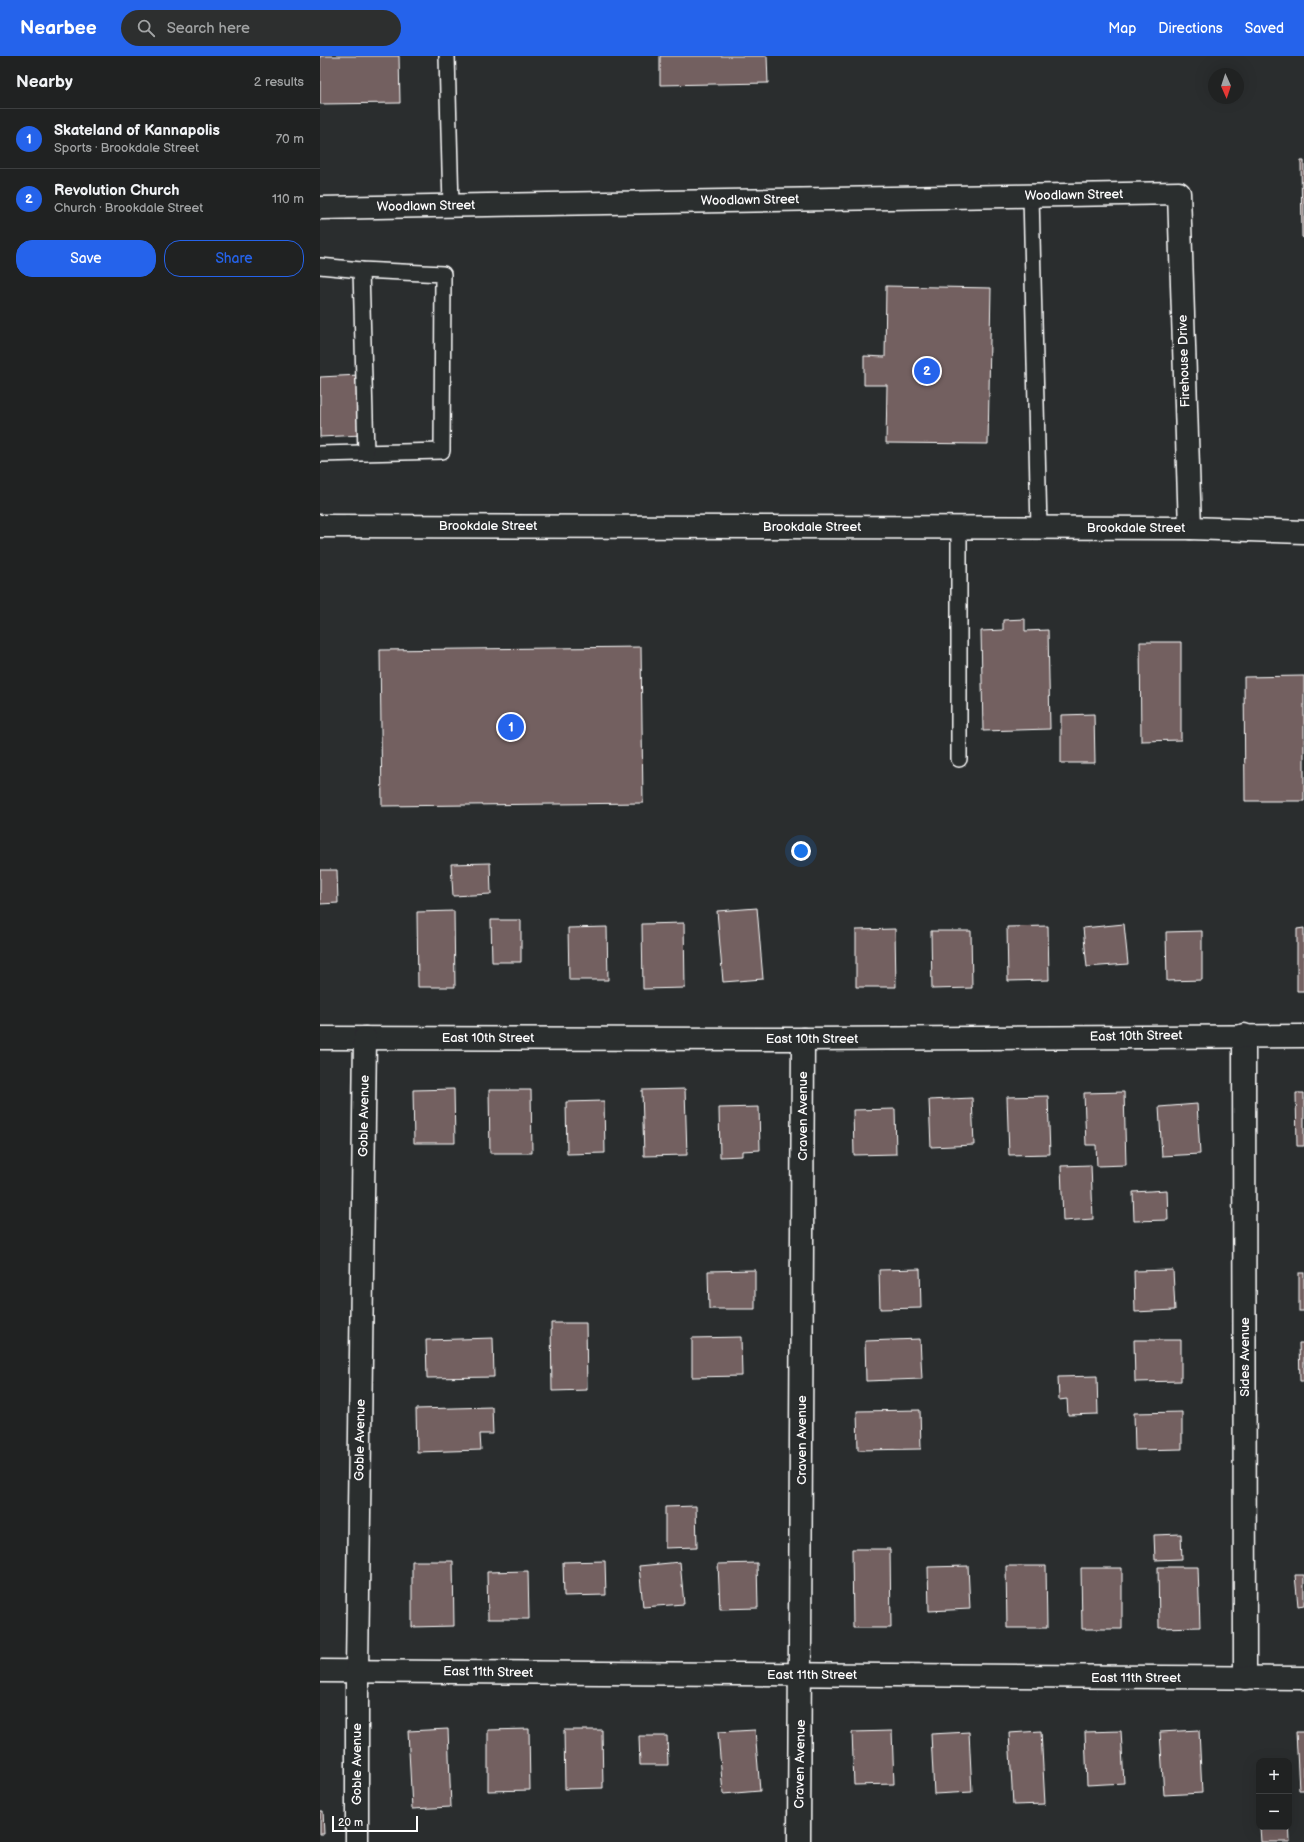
<!DOCTYPE html>
<html lang="en">
<head>
<meta charset="utf-8">
<style>
  body { margin:0; font-family:"Balsamiq Sans",sans-serif; background:#2d2f2f; color:#f1f3f6 }
  .controls { position:absolute; right:12px; bottom:12px; display:grid; overflow:hidden; border-radius:8px; box-shadow:0 4px 16px #0002 }
  .controls button { width:36px; height:36px; display:grid; place-items:center; padding:0; border:0; border-bottom:1px solid #3d3f40; background:#202222; color:#f1f3f6; font:20px sans-serif }
  .compass { position:absolute; left:888px; top:12px; width:36px; height:36px; border-radius:50%; background:#202222; box-shadow:0 4px 16px #0002; rotate:177deg }
  .scale { position:absolute; left:12px; bottom:10px; width:86px; box-sizing:border-box; padding-left:4px; border:2px solid #fff; border-top:0; font-size:11px; line-height:14px; white-space:nowrap; color:#fff; -webkit-text-stroke:3px #2a2d2e; paint-order:stroke }
  .you { position:absolute; left:481px; top:795px; width:14px; height:14px; margin:-10px; border:3px solid #fff; border-radius:50%; background:#1a73e8; box-shadow:0 0 0 6px #1a73e833 }
  .badge { display:grid; place-items:center; width:26px; height:26px; border-radius:50%; background:#2563eb; color:#fff; font-size:13px; font-weight:700 }
  .pin { position:absolute; translate:-50% -50%; border:2px solid #fff; box-shadow:0 1px 4px #0006 }
  .list { margin:0; padding:0; list-style:none }
  h2 { display:flex; justify-content:space-between; align-items:center; height:52px; margin:0; padding:0 16px; font-size:17px }
  h2 small { font-size:13px; font-weight:400; color:#a2a4a5 }
  .list li { display:grid; grid-template-columns:26px 1fr auto; gap:12px; align-items:center; box-sizing:border-box; height:60px; padding:0 16px; border-top:1px solid #3d3f40 }
  .list b { display:block; font-size:15px; white-space:nowrap }
  .list p { margin:0; font-size:13px; white-space:nowrap; color:#a2a4a5 }
  .list em { font-size:13px; font-style:normal; color:#a2a4a5 }
  .actions { display:flex; gap:8px; padding:12px 16px }
  .actions a { flex:1; padding:9px 0; border:1px solid #2563eb; border-radius:16px; text-align:center; font-size:14px; color:#2563eb }
  .actions .main { background:#2563eb; color:#fff }
  .icon { flex:none; width:22px; height:22px; fill:none; stroke:currentColor; stroke-width:2; stroke-linecap:round; stroke-linejoin:round }
  .map { position:relative; flex:none; width:984px; height:1786px; overflow:hidden }
  header { display:flex; align-items:center; gap:24px; box-sizing:border-box; height:56px; padding:0 20px; background:#2563eb; color:#fff }
  header strong { font-size:19px }
  nav { display:flex; gap:22px; margin-inline-start:auto; font-size:14px }
  .search { width:280px; height:36px; background:#2d2f2f; display:flex; align-items:center; gap:10px; box-sizing:border-box; padding:0 14px; border-radius:22px; color:#a2a4a5; font-size:15px }
  main { display:flex }
  aside { flex:1; background:#202222 }
  .map>svg:first-child { display:block }
</style>
</head>
<body>
<header>
<strong>Nearbee</strong>
<div class="search"><svg class="icon" aria-label="search" viewBox="0 0 24 24"><circle cx="10" cy="10" r="6"/><path d="M15 15l6 6"/></svg>Search here</div>
<nav><a>Map</a><a>Directions</a><a>Saved</a></nav>
</header>
<main>
<aside>
<h2>Nearby<small>2 results</small></h2>
<ul class="list">
<li><span class="badge">1</span><div><b>Skateland of Kannapolis</b><p>Sports · Brookdale Street</p></div><em>70 m</em></li>
<li><span class="badge">2</span><div><b>Revolution Church</b><p>Church · Brookdale Street</p></div><em>110 m</em></li>
</ul>
<div class="actions"><a class="main">Save</a><a>Share</a></div>
</aside>
<div class="map">
<svg width="984" height="1786" viewBox="0 0 984 1786">
  <rect width="100%" height="100%" fill="#2a2d2e"/>
  <filter id="ink" filterUnits="userSpaceOnUse"><feTurbulence type="fractalNoise" baseFrequency=".025" numOctaves="2"/><feDisplacementMap in="SourceGraphic" scale="8" xChannelSelector="R" yChannelSelector="G"/><feConvolveMatrix kernelMatrix="1 2 1 2 8 2 1 2 1" color-interpolation-filters="sRGB"/></filter>
  <g filter="url(#ink)">
    <!-- building -->
    <g fill="#736060" stroke="#fff">
      <polygon points="0,0 79,0 80,47 0,48"/>
      <polygon points="340,0 447,0 448,27 340,29"/>
      <polygon points="981,105 984,105 984,182 982,181"/>
      <polygon points="566,230 671,232 668,388 566,387 567,329 544,329 544,300 565,301"/>
      <polygon points="39,319 42,379 0,381 0,321"/>
      <polygon points="705,563 705,575 728,574 730,673 663,675 661,575 683,574 683,564"/>
      <polygon points="820,586 861,586 861,684 821,685"/>
      <polygon points="321,591 323,747 62,750 60,594"/>
      <polygon points="984,620 984,745 925,745 924,621"/>
      <polygon points="774,658 775,707 741,707 741,659"/>
      <polygon points="170,807 171,838 133,840 131,808"/>
      <polygon points="0,814 17,814 18,847 0,848"/>
      <polygon points="437,852 443,923 403,926 397,855"/>
      <polygon points="134,855 135,931 98,931 97,856"/>
      <polygon points="171,864 201,864 201,906 172,906"/>
      <polygon points="364,867 365,932 323,933 322,868"/>
      <polygon points="804,868 808,908 767,911 763,872"/>
      <polygon points="728,870 729,924 688,925 687,871"/>
      <polygon points="287,871 288,924 249,924 248,872"/>
      <polygon points="984,872 984,935 977,935 977,873"/>
      <polygon points="575,873 576,931 536,931 536,874"/>
      <polygon points="611,875 651,875 652,932 612,933"/>
      <polygon points="882,875 882,924 847,925 846,876"/>
      <polygon points="134,1033 135,1087 94,1087 93,1034"/>
      <polygon points="365,1033 367,1099 324,1100 322,1034"/>
      <polygon points="169,1034 211,1034 212,1097 170,1097"/>
      <polygon points="804,1036 806,1109 777,1110 776,1089 766,1089 764,1037"/>
      <polygon points="976,1037 984,1037 984,1090 977,1090"/>
      <polygon points="728,1040 730,1098 689,1099 687,1041"/>
      <polygon points="652,1042 654,1089 611,1091 609,1044"/>
      <polygon points="284,1045 285,1097 247,1098 246,1046"/>
      <polygon points="877,1048 880,1098 842,1100 839,1051"/>
      <polygon points="439,1051 440,1094 422,1095 422,1100 400,1101 399,1052"/>
      <polygon points="575,1053 576,1098 534,1099 533,1054"/>
      <polygon points="771,1109 773,1163 743,1165 741,1110"/>
      <polygon points="847,1134 848,1164 814,1165 813,1136"/>
      <polygon points="600,1213 601,1252 560,1253 559,1214"/>
      <polygon points="435,1214 435,1253 389,1253 388,1215"/>
      <polygon points="853,1214 855,1254 815,1256 814,1215"/>
      <rect x="979" y="1217" width="5" height="38"/>
      <polygon points="231,1267 266,1267 267,1334 232,1335"/>
      <polygon points="421,1281 422,1320 372,1321 372,1282"/>
      <polygon points="173,1282 174,1321 107,1322 106,1284"/>
      <polygon points="600,1283 602,1323 546,1325 545,1285"/>
      <polygon points="814,1284 861,1284 861,1325 815,1326"/>
      <polygon points="979,1287 984,1287 984,1325 980,1325"/>
      <polygon points="777,1320 778,1358 748,1359 747,1343 739,1344 738,1321"/>
      <polygon points="172,1351 173,1378 160,1378 161,1394 97,1396 96,1353"/>
      <polygon points="600,1354 601,1393 538,1394 537,1355"/>
      <polygon points="862,1356 862,1393 815,1394 814,1357"/>
      <polygon points="376,1450 377,1491 345,1492 345,1451"/>
      <polygon points="861,1478 862,1503 835,1504 834,1479"/>
      <polygon points="532,1493 570,1493 571,1572 533,1572"/>
      <polygon points="92,1505 133,1505 134,1570 92,1571"/>
      <polygon points="285,1505 286,1539 244,1540 243,1506"/>
      <polygon points="360,1506 364,1548 323,1551 319,1510"/>
      <polygon points="437,1507 438,1552 400,1553 398,1508"/>
      <polygon points="648,1510 650,1553 609,1555 608,1511"/>
      <polygon points="686,1510 726,1510 727,1572 687,1572"/>
      <polygon points="838,1511 878,1511 880,1571 839,1572"/>
      <polygon points="761,1512 802,1512 802,1573 762,1573"/>
      <polygon points="208,1515 209,1563 168,1563 167,1516"/>
      <polygon points="975,1519 984,1519 984,1549 978,1550"/>
      <polygon points="128,1673 131,1751 92,1753 88,1675"/>
      <polygon points="209,1673 210,1734 168,1735 168,1674"/>
      <polygon points="244,1674 282,1674 283,1732 245,1733"/>
      <polygon points="435,1674 440,1735 403,1738 398,1676"/>
      <polygon points="879,1674 882,1737 844,1739 840,1676"/>
      <polygon points="572,1675 574,1728 534,1729 532,1676"/>
      <polygon points="721,1675 725,1748 693,1749 689,1677"/>
      <polygon points="801,1675 804,1727 767,1729 765,1676"/>
      <polygon points="649,1676 652,1736 614,1738 611,1678"/>
      <polygon points="976,1676 984,1676 984,1734 979,1734"/>
      <polygon points="319,1680 347,1680 348,1709 320,1709"/>
      <polygon points="0,1755 3,1755 4,1778 0,1778"/>
      <polygon points="969,1763 970,1786 941,1786 940,1771 969,1771"/>
    </g>
    <g fill="none" stroke-linecap="round" stroke-linejoin="round">
      <defs>
        <g id="service">
          <polyline points="127,0 131,150"/>
          <polyline points="711,139 719,472"/>
          <polyline points="0,210 41,214 123,218 122,395 0,398"/>
          <polyline points="41,214 46,397"/>
          <polyline points="639,703 639,472"/>
        </g>
        <g id="minor">
          <polyline points="0,152 859,137 870,472"/>
          <polyline points="0,470 870,472 984,476"/>
          <polyline points="924,979 925,1622"/>
          <polyline points="0,982 483,983 984,980"/>
          <polyline points="0,1615 984,1622"/>
          <polyline points="37,1786 37,1615 45,982"/>
          <polyline points="479,1786 483,983"/>
        </g>
      </defs>
      <!-- service casing -->
      <use href="#service" stroke="#fff" stroke-width="18"/>
      <!-- minor casing -->
      <use href="#minor" stroke="#fff" stroke-width="25"/>
      <!-- service -->
      <use href="#service" stroke="#2a2d2e" stroke-width="15"/>
      <!-- minor -->
      <use href="#minor" stroke="#2a2d2e" stroke-width="22"/>
    </g>
  </g>
  <g text-anchor="middle" dominant-baseline="central" stroke-width="4" stroke-linejoin="round" paint-order="stroke">
    <!-- street labels -->
    <g font-size="13" fill="#fff" stroke="#2a2d2e">
      <text transform="translate(754 139) rotate(-1)">Woodlawn Street</text>
      <text transform="translate(430 144) rotate(-1)">Woodlawn Street</text>
      <text transform="translate(106 150) rotate(-1)">Woodlawn Street</text>
      <text transform="translate(864 305) rotate(-92)">Firehouse Drive</text>
      <text x="168" y="470">Brookdale Street</text>
      <text x="492" y="471">Brookdale Street</text>
      <text x="816" y="472">Brookdale Street</text>
      <text transform="translate(816 980) rotate(-1)">East 10th Street</text>
      <text x="168" y="982">East 10th Street</text>
      <text x="492" y="983">East 10th Street</text>
      <text transform="translate(44 1060) rotate(-89)">Goble Avenue</text>
      <text transform="translate(483 1060) rotate(-90)">Craven Avenue</text>
      <text transform="translate(925 1301) rotate(-90)">Sides Avenue</text>
      <text transform="translate(40 1384) rotate(-89)">Goble Avenue</text>
      <text transform="translate(482 1384) rotate(-90)">Craven Avenue</text>
      <text transform="translate(168 1616) rotate(1)">East 11th Street</text>
      <text x="492" y="1619">East 11th Street</text>
      <text x="816" y="1622">East 11th Street</text>
      <text transform="translate(37 1708) rotate(-90)">Goble Avenue</text>
      <text transform="translate(480 1708) rotate(-89)">Craven Avenue</text>
    </g>
  </g>
</svg>
<div class="controls">
<button>+</button>
<button>−</button>
</div>
<svg class="compass" viewBox="-18 -18 36 36"><path d="M0-13l5 13h-10z" fill="#e53935"/><path d="M0 13l5-13h-10z" fill="#a2a4a5"/></svg>
<div class="scale">20 m</div>
<div class="you"></div>
<div class="pin badge" style="left:191px;top:671px">1</div>
<div class="pin badge" style="left:607px;top:315px">2</div>
</div>
</main>
</body>
</html>
